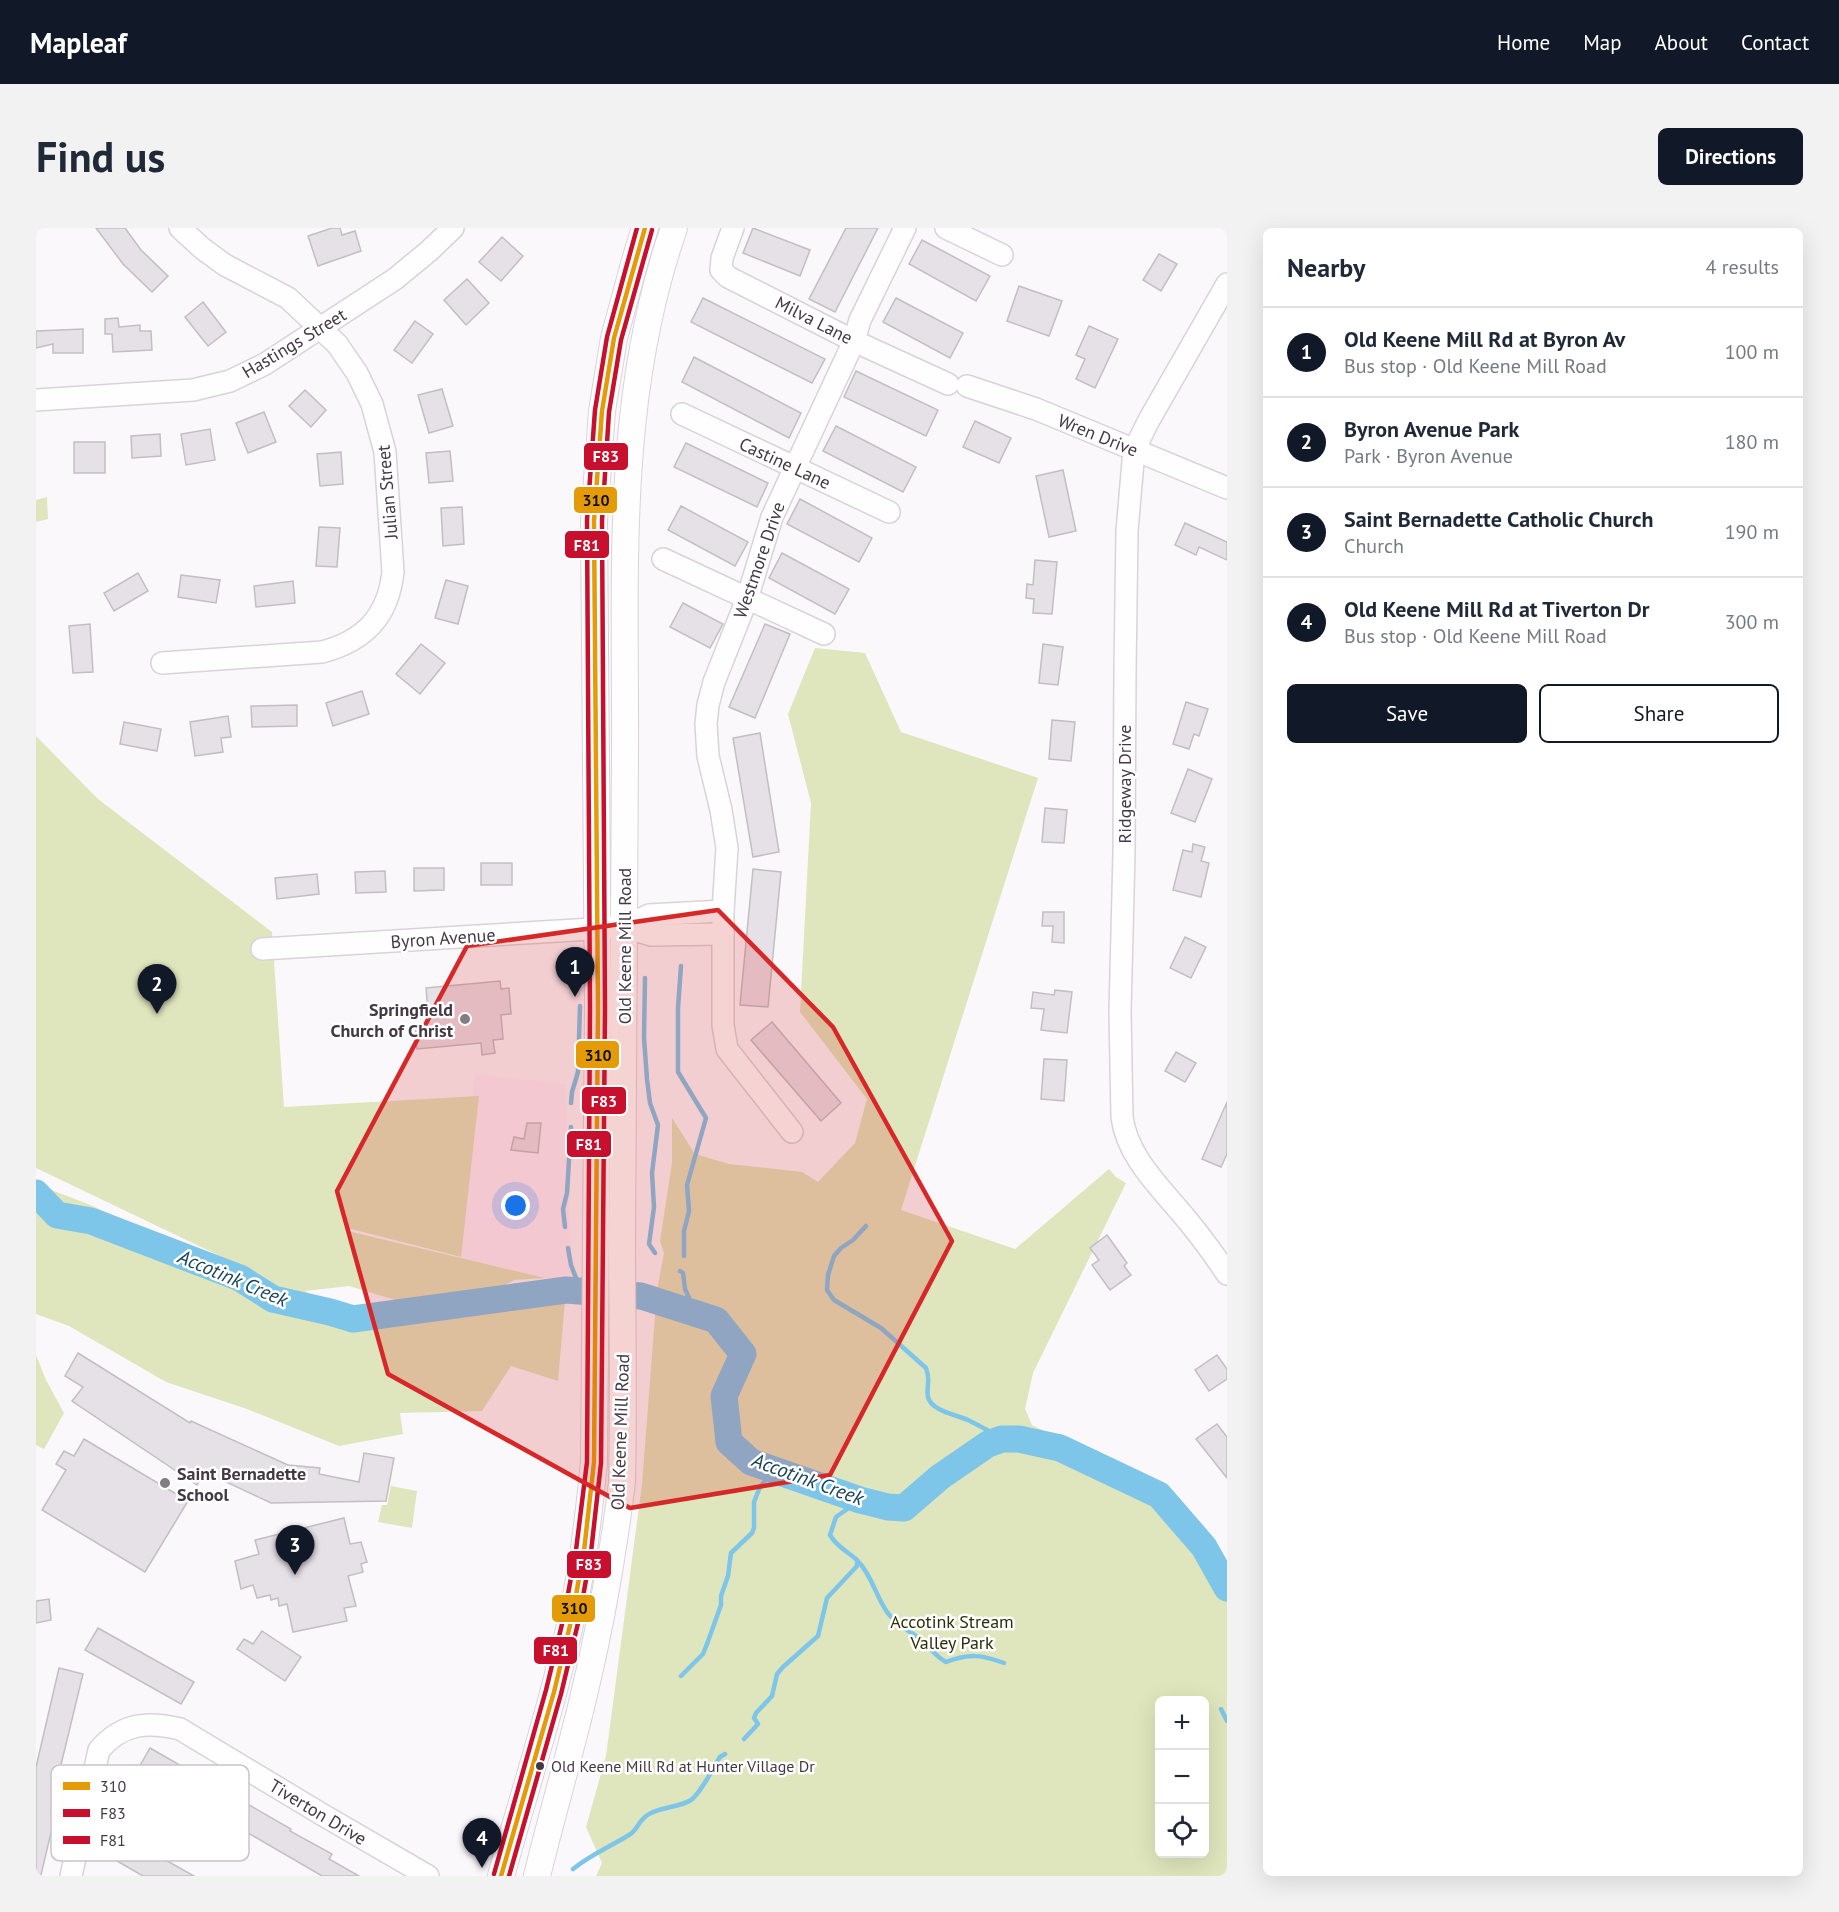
<!DOCTYPE html>
<html lang="en">
<head>
<meta charset="utf-8">
<style>
  body { margin:0; font-family:"PT Sans",sans-serif; background:#f2f2f3; color:#1f2937 }
  .controls { position:absolute; right:18px; bottom:18px; display:grid; overflow:hidden; border-radius:9px; box-shadow:0 6px 24px #0002 }
  .controls button { width:54px; height:54px; display:grid; place-items:center; padding:0; border:0; border-bottom:2px solid #e0e1e3; background:#fff; color:#1f2937; font:30px sans-serif }
  .you { position:absolute; left:480px; top:978px; width:21px; height:21px; margin:-15px; border:4px solid #fff; border-radius:50%; background:#1a73e8; box-shadow:0 0 0 9px #1a73e833 }
  .badge { display:grid; place-items:center; width:39px; height:39px; border-radius:50%; background:#111827; color:#fff; font-size:20px; font-weight:700 }
  .pin { position:absolute; translate:-50% -50px; filter:drop-shadow(0 2px 3px #0008) }
  .pin::after { content:''; position:absolute; top:32px; width:21px; height:18px; background:inherit; clip-path:polygon(0 0,100% 0,50% 100%) }
  .list { margin:0; padding:0; list-style:none }
  h2 { display:flex; justify-content:space-between; align-items:center; height:78px; margin:0; padding:0 24px; font-size:26px }
  h2 small { font-size:20px; font-weight:400; color:#747a83 }
  .list li { display:grid; grid-template-columns:39px 1fr auto; gap:18px; align-items:center; box-sizing:border-box; height:90px; padding:0 24px; border-top:2px solid #e0e1e3 }
  .list b { display:block; font-size:22px; white-space:nowrap }
  .list p { margin:0; font-size:20px; white-space:nowrap; color:#747a83 }
  .list em { font-size:20px; font-style:normal; color:#747a83 }
  .actions { display:flex; gap:12px; padding:18px 24px }
  .actions a { flex:1; padding:14px 0; border:2px solid #111827; border-radius:9px; text-align:center; font-size:21px; color:#111827 }
  .actions .main { background:#111827; color:#fff }
  .icon { flex:none; width:33px; height:33px; fill:none; stroke:currentColor; stroke-width:2; stroke-linecap:round; stroke-linejoin:round }
  .map { position:relative; flex:none; width:1191px; height:1648px; overflow:hidden; border-radius:9px }
  header { display:flex; align-items:center; gap:36px; box-sizing:border-box; height:84px; padding:0 30px; background:#111827; color:#fff }
  header strong { font-size:28px }
  nav { display:flex; gap:33px; margin-inline-start:auto; font-size:21px }
  .intro { display:flex; align-items:center; justify-content:space-between; box-sizing:border-box; height:144px; padding:0 36px }
  h1 { margin:0; font-size:42px }
  .button { padding:15px 27px; border-radius:9px; background:#111827; color:#fff; font-size:21px; font-weight:700 }
  main { display:flex; gap:36px; padding:0 36px }
  aside { flex:1; background:#fff; border-radius:9px; box-shadow:0 6px 24px #0002 }
  .map>svg:first-child { display:block }
</style>
</head>
<body>
<header>
<strong>Mapleaf</strong>
<nav><a>Home</a><a>Map</a><a>About</a><a>Contact</a></nav>
</header>
<div class="intro"><h1>Find us</h1><a class="button">Directions</a></div>
<main>
<div class="map">
<svg width="1191" height="1648" viewBox="0 0 1191 1648">
  <rect width="100%" height="100%" fill="#fbf8fb"/>
  <!-- built -->
  <polygon fill="#fcf0fc" points="439,846 529,856 536,1051 509,1050 418,1028"/>
  <!-- green -->
  <g fill="#dfe5bc" fill-rule="evenodd">
    <polygon points="11,269 12,291 0,294 0,272"/>
    <path d="M779,420L829,425L865,504L1002,550L865,982L979,1021L1073,941L1080,949L1090,955L997,1145L989,1181L996,1197L1137,1266L1191,1341V1648H560L566,1635L550,1599L570,1528L606,1256L621,1062L628,1025L624,1013L636,935V890L659,926L693,936L766,944L782,954L819,915L831,871L764,784L775,575L752,486ZM1124,1472H1168V1626H1124Z"/>
    <path d="M0,508L62,571L236,704L248,879L443,868L425,1029L315,1001L312,1003L509,1050L478,1052L447,1070L530,1062L522,1153L475,1138L446,1183L364,1185L367,1206L303,1218L211,1181L130,1154L33,1098L0,1086V956L52,976L184,1034L209,1040L0,940ZM313,1058L399,1084V1085L317,1091L269,1063Z"/>
    <polygon points="0,1127 10,1152 28,1185 8,1221 0,1217"/>
    <polygon points="355,1258 381,1263 376,1300 342,1294 346,1277 351,1277"/>
  </g>
  <g fill="none" stroke-linecap="round" stroke-linejoin="round">
    <!-- stream -->
    <g stroke="#7dc5e9" stroke-width="4.5">
      <polyline points="645,738 642,780 642,844 670,890 651,957 653,983 648,1003 648,1028"/>
      <polyline points="609,750 608,810 611,851 614,875 622,897 616,945 618,979 613,1016 619,1025"/>
      <polyline points="535,875 536,864 542,844 544,778"/>
      <path d="M830,998L817,1012L805,1020L798,1028L792,1047L791,1062L798,1072L845,1100L890,1140C895,1152 890,1158 892,1169C895,1183 921,1187 932,1192C944,1198 955,1204 966,1211"/>
      <polyline points="529,999 527,981 531,965 535,899"/>
      <polyline points="532,1020 535,1037 545,1063"/>
      <polyline points="644,1043 647,1045 649,1061 660,1086"/>
      <path d="M824,1272L800,1289L794,1307C801,1319 811,1323 821,1332C835,1346 840,1368 851,1384C861,1398 874,1402 886,1413C895,1420 900,1429 910,1434C934,1425 946,1427 968,1435"/>
      <polyline points="645,1448 667,1426 671,1416 685,1377 685,1368 692,1348 695,1325 716,1305 718,1300 718,1274 724,1259 738,1242"/>
      <polyline points="1185,1481 1191,1493"/>
      <polyline points="708,1511 722,1496 718,1490 720,1485 736,1468 741,1446 747,1439 782,1408 791,1370 821,1338 821,1334"/>
      <path d="M537,1641C557,1625 572,1620 593,1607C603,1601 602,1591 615,1585C627,1579 644,1579 655,1572C665,1565 677,1540 684,1529L689,1526"/>
    </g>
    <!-- river -->
    <polyline stroke="#7dc5e9" stroke-width="27" points="0,965 21,987 55,993 204,1050 237,1071 294,1084 317,1091 530,1062 605,1068 680,1092 707,1126 688,1168 693,1214 715,1234 824,1272 852,1279 868,1280 904,1249 952,1216 966,1211 983,1211 1024,1220 1123,1267 1168,1319 1191,1360"/>
  </g>
  <!-- building -->
  <g fill="#e6e0e7" stroke="#c3bec3" stroke-width="1.5">
    <polygon points="60,0 89,0 105,22 132,48 116,64 87,36"/>
    <polygon points="296,0 304,0 306,7 319,3 325,23 282,38 272,8"/>
    <polygon points="717,0 774,22 764,48 707,25"/>
    <polygon points="810,0 842,0 799,84 773,71"/>
    <polygon points="466,9 487,28 465,53 443,34"/>
    <polygon points="886,12 954,48 940,73 873,36"/>
    <polygon points="1123,26 1141,36 1125,63 1107,52"/>
    <polygon points="431,51 453,75 430,97 408,72"/>
    <polygon points="983,58 1026,73 1013,108 971,93"/>
    <polygon points="667,70 789,131 776,155 655,94"/>
    <polygon points="860,70 927,105 914,130 847,94"/>
    <polygon points="167,74 190,104 172,118 149,89"/>
    <polygon points="82,90 83,99 104,97 104,103 115,103 116,122 77,124 76,106 69,106 69,91"/>
    <polygon points="379,93 397,106 376,135 358,122"/>
    <polygon points="1053,98 1082,111 1059,160 1040,151 1049,131 1040,127"/>
    <polygon points="47,101 47,125 17,125 17,116 0,120 0,103"/>
    <polygon points="658,129 765,185 753,210 646,154"/>
    <polygon points="820,143 902,182 890,208 808,169"/>
    <polygon points="406,161 417,198 393,205 382,167"/>
    <polygon points="269,162 290,182 275,199 253,178"/>
    <polygon points="228,184 240,214 212,225 200,195"/>
    <polygon points="939,193 975,210 963,235 927,219"/>
    <polygon points="800,198 880,239 867,264 787,223"/>
    <polygon points="174,201 179,232 150,237 145,206"/>
    <polygon points="124,206 125,228 96,230 95,208"/>
    <rect x="38" y="214" width="31" height="31"/>
    <polygon points="650,215 732,255 721,279 638,239"/>
    <polygon points="414,223 417,253 393,255 390,225"/>
    <polygon points="305,224 307,256 284,258 281,226"/>
    <polygon points="1027,242 1040,303 1013,309 1000,248"/>
    <polygon points="764,271 836,310 823,334 751,296"/>
    <polygon points="645,278 712,314 699,338 632,302"/>
    <polygon points="426,279 428,316 407,318 405,280"/>
    <polygon points="1149,295 1191,314 1191,332 1163,319 1160,327 1139,317"/>
    <polygon points="283,299 304,300 301,339 280,338"/>
    <polygon points="746,325 813,361 799,386 733,350"/>
    <polygon points="999,332 1021,334 1016,386 997,385 998,371 990,370 991,356 997,357"/>
    <polygon points="102,345 112,363 78,383 68,365"/>
    <polygon points="145,347 184,352 180,375 142,369"/>
    <polygon points="410,352 432,358 422,396 399,390"/>
    <polygon points="257,353 259,375 220,379 218,358"/>
    <polygon points="647,375 687,396 674,420 634,399"/>
    <polygon points="54,396 57,444 37,445 33,398"/>
    <polygon points="729,396 754,406 719,490 693,479"/>
    <polygon points="385,416 409,435 384,466 360,446"/>
    <polygon points="1007,416 1027,419 1022,457 1003,455"/>
    <polygon points="326,463 333,486 297,498 290,475"/>
    <polygon points="1150,474 1172,481 1163,508 1158,506 1153,521 1137,516"/>
    <polygon points="261,477 261,498 216,499 215,478"/>
    <polygon points="192,488 195,509 185,510 187,524 159,528 154,494"/>
    <polygon points="1016,492 1039,494 1035,533 1013,531"/>
    <polygon points="88,494 125,501 121,523 84,516"/>
    <polygon points="724,505 743,624 717,629 697,510"/>
    <polygon points="1152,541 1176,551 1159,594 1135,585"/>
    <polygon points="1009,580 1031,582 1028,615 1006,614"/>
    <polygon points="1157,616 1169,619 1165,633 1173,635 1165,669 1137,662 1147,622 1156,624"/>
    <rect x="445" y="635" width="31" height="22"/>
    <polygon points="378,640 408,640 408,662 378,663"/>
    <polygon points="717,641 745,644 732,779 704,777"/>
    <polygon points="349,643 350,664 320,665 319,644"/>
    <polygon points="281,646 283,666 241,671 239,650"/>
    <polygon points="1007,684 1028,684 1028,715 1016,714 1017,698 1006,698"/>
    <polygon points="1149,709 1170,719 1155,750 1134,740"/>
    <polygon points="464,753 465,761 473,760 475,786 465,787 467,811 457,812 459,825 446,827 445,815 381,821 379,796 393,795 390,760"/>
    <polygon points="1019,762 1036,764 1031,805 1005,802 1008,781 995,780 997,764 1018,767"/>
    <polygon points="736,794 805,875 785,893 715,812"/>
    <polygon points="1140,824 1160,835 1149,854 1129,843"/>
    <polygon points="1008,831 1031,832 1028,873 1005,871"/>
    <polygon points="1191,874 1191,926 1185,939 1166,931"/>
    <polygon points="491,895 505,895 502,925 475,922 478,909 488,911"/>
    <polygon points="1071,1007 1091,1035 1088,1038 1095,1047 1074,1062 1056,1037 1063,1032 1054,1020"/>
    <polygon points="42,1125 154,1195 155,1193 252,1237 284,1240 283,1246 323,1254 328,1225 358,1230 350,1273 235,1275 169,1244 161,1257 36,1173 47,1159 29,1148"/>
    <polygon points="1181,1127 1191,1141 1191,1151 1173,1163 1159,1142"/>
    <polygon points="1181,1196 1191,1209 1191,1250 1160,1211"/>
    <polygon points="48,1211 152,1273 109,1344 6,1282 30,1242 20,1236 28,1223 38,1228"/>
    <polygon points="308,1290 314,1316 325,1314 331,1334 325,1336 327,1344 312,1348 320,1378 308,1380 311,1393 257,1404 251,1376 243,1378 242,1370 235,1372 234,1367 221,1370 217,1357 205,1361 199,1333 223,1326 219,1312"/>
    <polygon points="13,1371 15,1392 0,1395 0,1373"/>
    <polygon points="62,1400 158,1454 145,1476 49,1422"/>
    <polygon points="226,1403 265,1429 249,1453 201,1421 208,1411 217,1416"/>
    <polygon points="23,1440 47,1446 15,1578 21,1579 5,1647 0,1647 0,1539"/>
    <polygon points="114,1520 255,1601 254,1603 296,1626 293,1631 323,1648 286,1648 102,1541"/>
    <polygon points="87,1608 158,1648 107,1648 74,1629"/>
  </g>
  <g fill="none" stroke-linecap="round" stroke-linejoin="round">
    <defs>
      <g id="minor">
        <polyline points="697,0 686,30 685,42 692,49 818,113 912,156"/>
        <polyline points="910,0 966,27"/>
        <path d="M1191,56L1113,192L1098,222L1091,303L1089,443L1088,625L1084,784L1086,889C1091,930 1127,962 1152,993C1166,1010 1179,1028 1191,1046"/>
        <polyline points="931,158 1000,181 1191,260"/>
        <polyline points="0,172 157,162 194,153 229,136 359,51 393,23 417,0"/>
        <polyline points="646,186 853,284"/>
        <polyline points="627,331 788,406"/>
        <path d="M126,435L286,424C328,413 352,389 357,344L349,224L336,176L321,145L301,116L252,70L189,37L167,21L144,0"/>
        <polyline points="589,699 615,707 687,706"/>
        <polyline points="226,721 589,699 613,687 687,683"/>
        <polyline points="756,904 691,821 687,797 687,683 691,620 685,582 672,528 670,496 672,477 678,454 711,371 736,289 818,113 824,92 869,0"/>
        <path d="M35,1648L63,1522C86,1495 112,1493 144,1501L287,1587L392,1648"/>
      </g>
      <g id="major">
        <path d="M465,1648C492,1550 525,1452 543,1352C550,1313 554,1274 558,1234L562,780L558,293L566,183L578,110L600,29L609,0"/>
        <path d="M501,1648C515,1590 532,1533 546,1475C564,1402 577,1328 586,1254C588,1172 586,1089 586,1007C588,847 588,687 589,526C590,346 578,173 638,0"/>
      </g>
    </defs>
    <!-- minor casing -->
    <use href="#minor" stroke="#d9d3d9" stroke-width="24"/>
    <!-- major casing -->
    <use href="#major" stroke="#d9d3d9" stroke-width="28"/>
    <!-- minor -->
    <use href="#minor" stroke="#fefefe" stroke-width="21"/>
    <!-- major -->
    <use href="#major" stroke="#fefefe" stroke-width="26"/>
    <defs>
      <polyline id="bus-1" points="465,1648 518,1464 536,1389 548,1323 558,1234 562,780 558,293 566,183 578,110 609,0"/>
      <polyline id="bus-2" points="473,1648 525,1466 543,1391 555,1324 565,1235 569,780 566,293 573,184 585,112 616,2"/>
      <polyline id="bus-3" points="458,1646 510,1462 528,1388 540,1322 551,1234 554,780 551,292 559,182 571,109 601,0"/>
    </defs>
    <!-- bus-1 casing -->
    <use href="#bus-1" stroke="#fff" stroke-width="9"/>
    <!-- bus-2 casing -->
    <use href="#bus-2" stroke="#fff" stroke-width="9"/>
    <!-- bus-3 casing -->
    <use href="#bus-3" stroke="#fff" stroke-width="9"/>
    <!-- bus-1 -->
    <use href="#bus-1" stroke="#e59b07" stroke-width="4.5"/>
    <!-- bus-2 -->
    <use href="#bus-2" stroke="#c8102e" stroke-width="4.5"/>
    <!-- bus-3 -->
    <use href="#bus-3" stroke="#c8102e" stroke-width="4.5"/>
  </g>
  <!-- marked area -->
  <path fill="#d62828" fill-opacity="0.2" stroke="#d62828" stroke-width="4.5" stroke-linejoin="round" d="M682,682L797,799L916,1013L794,1247L594,1280L352,1146L301,963L431,718Z"/>
  <!-- markers -->
  <g fill="#837c83" stroke="#fff" stroke-width="2">
    <circle cx="429" cy="791" r="6"/>
    <circle cx="129" cy="1255" r="6"/>
  </g>
  <circle fill="#433943" stroke="#fff" stroke-width="2" cx="504" cy="1538" r="5"/>
  <g text-anchor="middle" dominant-baseline="central" stroke-width="5" stroke-linejoin="round" paint-order="stroke">
    <!-- bus labels -->
    <g font-size="16" fill="#433943" stroke="#fff" text-anchor="start">
      <text x="515" y="1538">Old Keene Mill Rd at Hunter Village Dr</text>
    </g>
    <!-- street labels -->
    <g font-size="18" fill="#433943" stroke="#fff">
      <text transform="translate(778 92) rotate(27)">Milva Lane</text>
      <text transform="translate(258 115) rotate(-31)">Hastings Street</text>
      <text transform="translate(1062 207) rotate(22)">Wren Drive</text>
      <text transform="translate(749 235) rotate(25)">Castine Lane</text>
      <text transform="translate(351 264) rotate(-95)">Julian Street</text>
      <text transform="translate(723 332) rotate(-71)">Westmore Drive</text>
      <text transform="translate(1088 556) rotate(-90)">Ridgeway Drive</text>
      <text transform="translate(407 710) rotate(-4)">Byron Avenue</text>
      <text transform="translate(588 718) rotate(-90)">Old Keene Mill Road</text>
      <text transform="translate(584 1204) rotate(-88)">Old Keene Mill Road</text>
      <text transform="translate(282 1584) rotate(31)">Tiverton Drive</text>
    </g>
    <!-- poi labels -->
    <g font-size="18" font-weight="bold" fill="#433943" stroke="#fff" text-anchor="end">
      <text x="417" y="781">Springfield<tspan x="417" dy="21">Church of Christ</tspan></text>
      <text x="141" y="1245" text-anchor="start">Saint Bernadette<tspan x="141" dy="21">School</tspan></text>
    </g>
    <!-- park labels -->
    <g font-size="18" fill="#2a2f06" stroke="#fff">
      <text x="916" y="1393">Accotink Stream<tspan x="916" dy="21">Valley Park</tspan></text>
    </g>
    <!-- water labels -->
    <g font-size="20" font-style="italic" fill="#174358" stroke="#fff">
      <text transform="translate(197 1050) rotate(23)">Accotink Creek</text>
      <text transform="translate(772 1251) rotate(20)">Accotink Creek</text>
    </g>
  </g>
  <!-- legend -->
  <rect x="15" y="1537" width="198" height="96" rx="9" fill="#fff" stroke="#c7c4c7" stroke-width="1.5"/>
  <rect x="27" y="1554" width="27" height="8" fill="#e59b07"/>
  <rect x="27" y="1581" width="27" height="8" fill="#c8102e"/>
  <rect x="27" y="1608" width="27" height="8" fill="#c8102e"/>
  <g font-size="16" fill="#433943">
    <text x="64" y="1564">310</text>
    <text x="64" y="1591">F83</text>
    <text x="64" y="1618">F81</text>
  </g>
  <g stroke="#fff" stroke-width="2">
    <rect x="547" y="214" width="46" height="29" rx="6" fill="#c8102e"/>
    <rect x="537" y="258" width="45" height="28" rx="6" fill="#e59b07"/>
    <rect x="528" y="302" width="46" height="29" rx="6" fill="#c8102e"/>
    <rect x="539" y="812" width="45" height="29" rx="6" fill="#e59b07"/>
    <rect x="545" y="858" width="46" height="29" rx="6" fill="#c8102e"/>
    <rect x="530" y="902" width="46" height="28" rx="6" fill="#c8102e"/>
    <rect x="530" y="1322" width="46" height="29" rx="6" fill="#c8102e"/>
    <rect x="515" y="1366" width="45" height="29" rx="6" fill="#e59b07"/>
    <rect x="497" y="1408" width="45" height="29" rx="6" fill="#c8102e"/>
  </g>
  <g font-size="16" text-anchor="middle" font-weight="bold" fill="#fff">
    <text x="570" y="234">F83</text>
    <text x="551" y="323">F81</text>
    <text x="568" y="879">F83</text>
    <text x="553" y="922">F81</text>
    <text x="553" y="1342">F83</text>
    <text x="520" y="1428">F81</text>
  </g>
  <g font-size="16" text-anchor="middle" font-weight="bold" fill="#111">
    <text x="560" y="278">310</text>
    <text x="562" y="833">310</text>
    <text x="538" y="1386">310</text>
  </g>
</svg>
<div class="controls">
<button>+</button>
<button>−</button>
<button><svg class="icon" aria-label="locate" viewBox="0 0 24 24"><circle cx="12" cy="12" r="6"/><path d="M12 2v4M12 18v4M2 12h4M18 12h4"/></svg></button>
</div>
<div class="you"></div>
<div class="pin badge" style="left:539px;top:769px">1</div>
<div class="pin badge" style="left:121px;top:786px">2</div>
<div class="pin badge" style="left:259px;top:1347px">3</div>
<div class="pin badge" style="left:446px;top:1640px">4</div>
</div>
<aside>
<h2>Nearby<small>4 results</small></h2>
<ul class="list">
<li><span class="badge">1</span><div><b>Old Keene Mill Rd at Byron Av</b><p>Bus stop · Old Keene Mill Road</p></div><em>100 m</em></li>
<li><span class="badge">2</span><div><b>Byron Avenue Park</b><p>Park · Byron Avenue</p></div><em>180 m</em></li>
<li><span class="badge">3</span><div><b>Saint Bernadette Catholic Church</b><p>Church</p></div><em>190 m</em></li>
<li><span class="badge">4</span><div><b>Old Keene Mill Rd at Tiverton Dr</b><p>Bus stop · Old Keene Mill Road</p></div><em>300 m</em></li>
</ul>
<div class="actions"><a class="main">Save</a><a>Share</a></div>
</aside>
</main>
</body>
</html>
